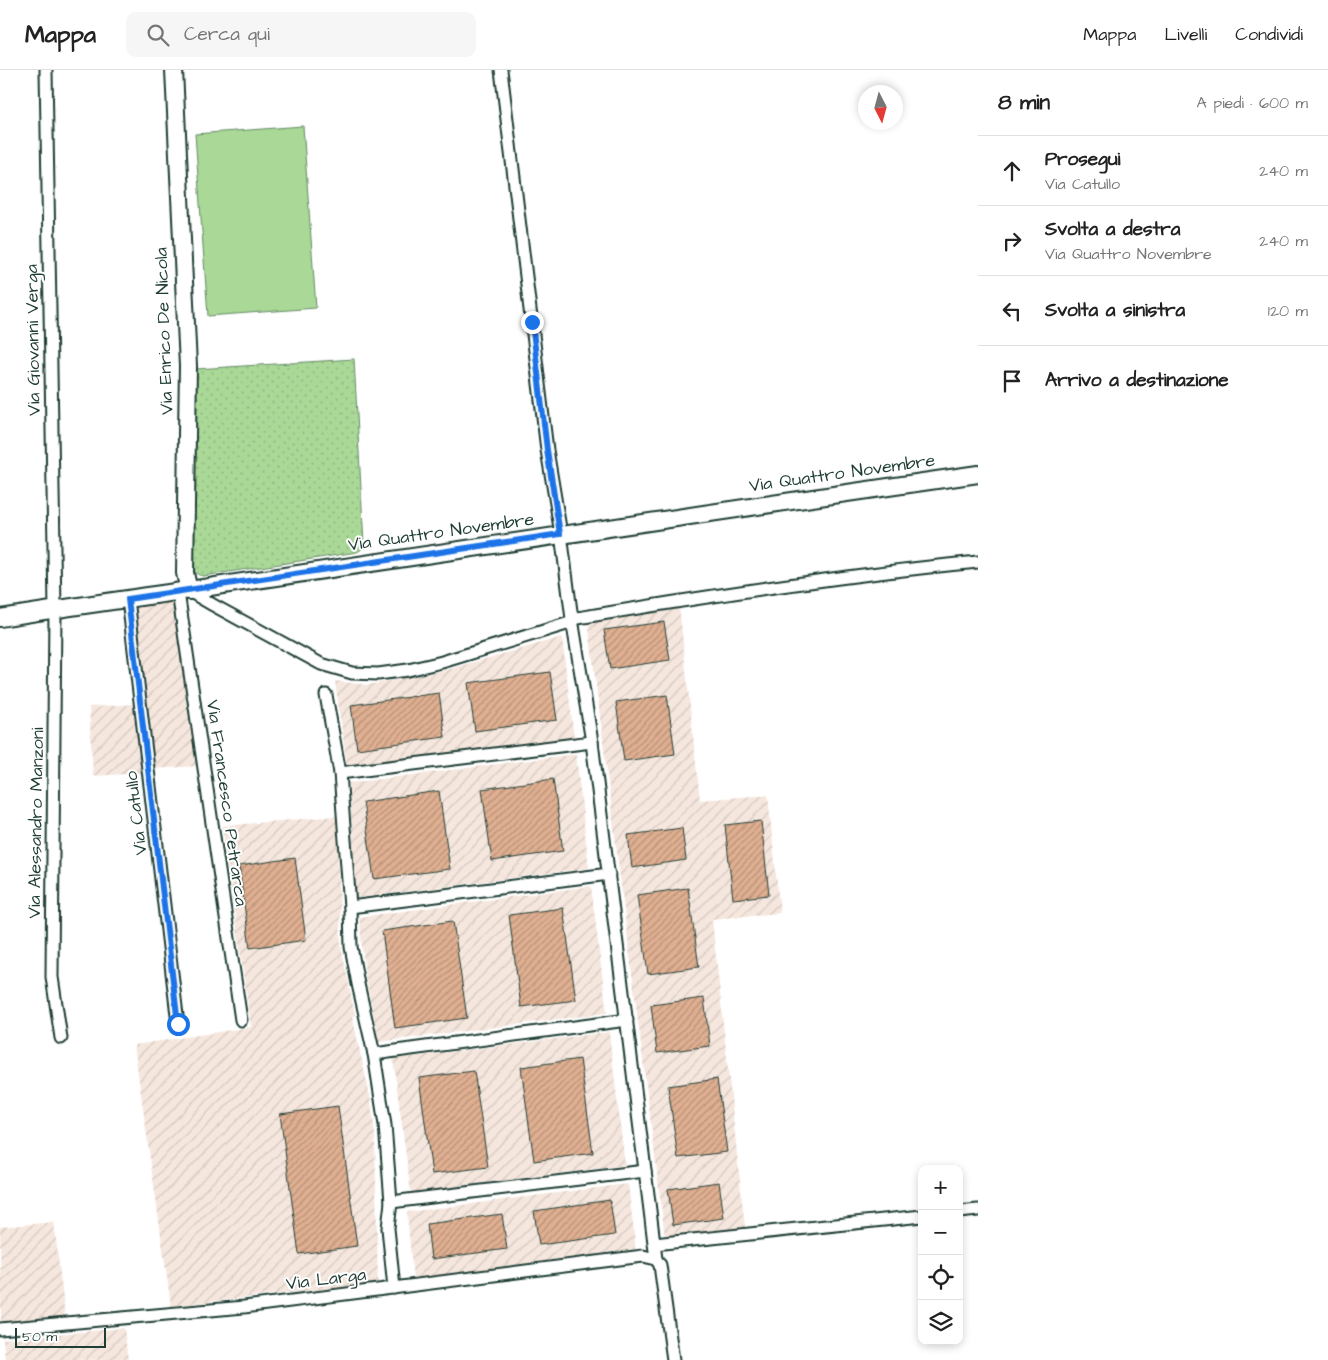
<!DOCTYPE html>
<html lang="it">
<head>
<meta charset="utf-8">
<style>
  body { margin:0; font-family:"Architects Daughter",sans-serif; background:#f6f6f6; color:#222 }
  .controls { position:absolute; right:15px; bottom:15px; display:grid; overflow:hidden; border-radius:10px; box-shadow:0 2px 8px #0003 }
  .controls button { width:45px; height:45px; display:grid; place-items:center; padding:0; border:0; border-bottom:1px solid #e0e0e0; background:#fff; color:#222; font:25px sans-serif }
  .compass { position:absolute; left:858px; top:15px; width:45px; height:45px; border-radius:50%; background:#fff; box-shadow:0 2px 8px #0003; rotate:174deg }
  .scale { position:absolute; left:15px; bottom:12px; width:91px; box-sizing:border-box; padding-left:5px; border:2px solid #1f3d34; border-top:0; font-size:14px; line-height:18px; white-space:nowrap; color:#1f3d34; -webkit-text-stroke:4px #fff; paint-order:stroke }
  .stop { position:absolute; width:15px; height:15px; margin:-11px; border:4px solid #1a73e8; border-radius:50%; background:#fff }
  .stop.end { background:#1a73e8; border-color:#fff; box-shadow:0 1px 5px #0008 }
  .list { margin:0; padding:0; list-style:none }
  h2 { display:flex; justify-content:space-between; align-items:center; height:65px; margin:0; padding:0 20px; font-size:21px }
  h2 small { font-size:16px; font-weight:400; color:#767676 }
  .list li { display:grid; grid-template-columns:32px 1fr auto; gap:15px; align-items:center; box-sizing:border-box; height:70px; padding:0 20px; border-top:1px solid #e0e0e0 }
  .list b { display:block; font-size:19px; white-space:nowrap }
  .list p { margin:0; font-size:16px; white-space:nowrap; color:#767676 }
  .list em { font-size:16px; font-style:normal; color:#767676 }
  .icon { flex:none; width:28px; height:28px; fill:none; stroke:currentColor; stroke-width:2; stroke-linecap:round; stroke-linejoin:round }
  .map { position:relative; flex:none; width:978px; height:1290px; overflow:hidden }
  header { display:flex; align-items:center; gap:30px; box-sizing:border-box; height:70px; padding:0 25px; background:#fff; border-bottom:1px solid #e0e0e0 }
  header strong { font-size:24px }
  nav { display:flex; gap:28px; margin-inline-start:auto; font-size:18px }
  .search { width:350px; height:45px; background:#f6f6f6; display:flex; align-items:center; gap:12px; box-sizing:border-box; padding:0 18px; border-radius:10px; color:#767676; font-size:19px }
  main { display:flex }
  aside { flex:1; background:#fff }
  .map>svg:first-child { display:block }
</style>
</head>
<body>
<header>
<strong>Mappa</strong>
<div class="search"><svg class="icon" aria-label="search" viewBox="0 0 24 24"><circle cx="10" cy="10" r="6"/><path d="M15 15l6 6"/></svg>Cerca qui</div>
<nav><a>Mappa</a><a>Livelli</a><a>Condividi</a></nav>
</header>
<main>
<div class="map">
<svg width="978" height="1290" viewBox="0 0 978 1290">
  <defs>
    <pattern id="industrial-furrows" width="10" height="10" patternUnits="userSpaceOnUse" patternTransform="scale(1.25)"><rect width="10" height="10" fill="#f6e7de"/><path d="M-1 1l2-2M0 10L10 0M9 11l2-2" fill="none" stroke="#d2c7bf"/></pattern>
    <pattern id="grass-dots" width="8" height="8" patternUnits="userSpaceOnUse" patternTransform="scale(1.25)"><rect width="8" height="8" fill="#aad897"/><path d="M2 2h.1M6 6h.1" fill="none" stroke="#92ba83" stroke-width="1.8" stroke-linecap="round"/></pattern>
    <pattern id="building-hatch" width="6" height="6" patternUnits="userSpaceOnUse" patternTransform="scale(1.25)"><rect width="6" height="6" fill="#e0af91"/><path d="M-1 1l2-2M0 6l6-6M5 7l2-2" fill="none" stroke="#b59077"/></pattern>
  </defs>
  <rect width="100%" height="100%" fill="#fff"/>
  <filter id="ink" filterUnits="userSpaceOnUse"><feTurbulence type="fractalNoise" baseFrequency=".02" numOctaves="2"/><feDisplacementMap in="SourceGraphic" scale="10" xChannelSelector="R" yChannelSelector="G"/><feConvolveMatrix kernelMatrix="1 2 1 2 8 2 1 2 1" color-interpolation-filters="sRGB"/></filter>
  <g filter="url(#ink)">
    <!-- industrial -->
    <g fill="url(#industrial-furrows)">
      <polygon points="174,527 198,696 152,699 142,703 93,706 89,637 135,634 124,533"/>
      <polygon points="679,535 700,730 768,725 780,843 712,849 745,1158 665,1167 588,551"/>
      <polygon points="562,567 574,668 347,696 335,611 368,615 405,608 450,599"/>
      <polygon points="576,684 589,798 356,828 349,713"/>
      <polygon points="337,746 341,876 355,945 352,946 371,1030 375,1065 378,1213 171,1236 134,975 251,957 222,756"/>
      <polygon points="591,816 607,943 379,972 365,905 359,847"/>
      <polygon points="609,962 625,1095 411,1123 393,989"/>
      <polygon points="628,1114 635,1171 635,1179 413,1209 407,1142"/>
      <polygon points="54,1152 65,1246 1,1252 0,1157"/>
      <polygon points="124,1258 128,1290 5,1290 3,1269"/>
    </g>
    <!-- grass -->
    <path fill="url(#grass-dots)" stroke="#648a66" d="M354,289L364,474L362,479L357,482L203,506C196,505 195,502 192,497L196,299Z"/>
    <!-- pitch -->
    <polygon fill="#aad897" stroke="#648a66" points="303,56 316,238 208,246 195,64"/>
    <!-- building -->
    <g fill="url(#building-hatch)" stroke="#1f3d34">
      <polygon points="664,552 670,590 610,599 604,560"/>
      <polygon points="550,602 557,650 475,661 468,613"/>
      <polygon points="439,623 445,667 357,679 351,635"/>
      <polygon points="667,625 675,684 624,691 616,632"/>
      <polygon points="553,709 563,781 492,791 482,719"/>
      <polygon points="439,721 450,799 374,809 363,732"/>
      <polygon points="761,751 769,825 733,829 725,755"/>
      <polygon points="682,758 686,790 632,798 628,765"/>
      <polygon points="295,788 306,870 250,878 239,796"/>
      <polygon points="688,818 699,897 648,904 637,825"/>
      <polygon points="563,838 576,930 521,937 509,845"/>
      <polygon points="453,851 467,948 395,958 382,861"/>
      <polygon points="704,928 710,976 657,983 651,935"/>
      <polygon points="580,989 593,1083 534,1091 521,997"/>
      <polygon points="474,1001 488,1097 432,1104 419,1008"/>
      <polygon points="717,1009 727,1082 678,1088 668,1016"/>
      <polygon points="338,1036 357,1176 299,1184 280,1044"/>
      <polygon points="719,1112 724,1148 673,1155 668,1119"/>
      <polygon points="610,1130 615,1165 539,1175 534,1141"/>
      <polygon points="502,1144 507,1179 431,1189 427,1154"/>
    </g>
    <g fill="none" stroke-linecap="round" stroke-linejoin="round">
      <defs>
        <g id="street">
          <polyline points="46,0 55,539 52,907 61,968"/>
          <polyline points="501,0 547,380 561,464 572,549 592,672 656,1189 660,1195 673,1290"/>
          <polyline points="189,521 213,535 321,594 352,603 378,604 408,600 442,592 573,552"/>
          <polyline points="178,522 241,950"/>
          <polyline points="128,529 178,954"/>
          <path d="M572,549C707,526 842,505 978,492"/>
          <polyline points="326,625 340,703 350,837 351,877 358,914 374,984 385,1055 391,1132 388,1158 394,1218"/>
          <polyline points="340,703 592,672"/>
          <polyline points="350,837 609,804"/>
          <polyline points="374,984 627,950"/>
          <polyline points="391,1132 645,1101"/>
          <polyline points="959,1142 978,1140"/>
          <polyline points="654,1174 922,1146"/>
          <polyline points="0,1259 244,1237 643,1186 656,1189"/>
        </g>
        <g id="secondary">
          <polyline points="174,0 188,296 185,503 189,521"/>
          <path d="M0,548C72,536 144,527 216,516C470,477 724,441 978,404"/>
        </g>
      </defs>
      <!-- street casing -->
      <use href="#street" stroke="#1f3d34" stroke-width="15"/>
      <!-- secondary casing -->
      <use href="#secondary" stroke="#1f3d34" stroke-width="20"/>
      <!-- street -->
      <use href="#street" stroke="#fff" stroke-width="11"/>
      <!-- secondary -->
      <use href="#secondary" stroke="#fff" stroke-width="16"/>
    </g>
  </g>
  <g fill="none" stroke-linecap="round" stroke-linejoin="round" filter="url(#ink)">
    <!-- route -->
    <polyline stroke="#1a73e8" stroke-width="6" points="178,954 128,529 560,464 547,380 532,252"/>
  </g>
  <g text-anchor="middle" dominant-baseline="central" stroke-width="4" stroke-linejoin="round" paint-order="stroke">
    <!-- street labels -->
    <g font-size="18" fill="#1f3d34" stroke="#fff">
      <text transform="translate(164 261) rotate(-92)">Via Enrico De Nicola</text>
      <text transform="translate(33 270) rotate(-91)">Via Giovanni Verga</text>
      <text transform="translate(842 403) rotate(-8)">Via Quattro Novembre</text>
      <text transform="translate(441 462) rotate(-8)">Via Quattro Novembre</text>
      <text transform="translate(227 733) rotate(82)">Via Francesco Petrarca</text>
      <text transform="translate(136 743) rotate(-97)">Via Catullo</text>
      <text transform="translate(36 753) rotate(-89)">Via Alessandro Manzoni</text>
      <text transform="translate(326 1209) rotate(-7)">Via Larga</text>
    </g>
  </g>
</svg>
<div class="controls">
<button>+</button>
<button>−</button>
<button><svg class="icon" aria-label="locate" viewBox="0 0 24 24"><circle cx="12" cy="12" r="6"/><path d="M12 2v4M12 18v4M2 12h4M18 12h4"/></svg></button>
<button><svg class="icon" aria-label="layers" viewBox="0 0 24 24"><path d="M12 4l9 5-9 5-9-5zM3 14l9 5 9-5"/></svg></button>
</div>
<svg class="compass" viewBox="-18 -18 36 36"><path d="M0-13l5 13h-10z" fill="#e53935"/><path d="M0 13l5-13h-10z" fill="#767676"/></svg>
<div class="scale">50 m</div>
<div class="stop" style="left:178px;top:954px"></div>
<div class="stop end" style="left:532px;top:252px"></div>
</div>
<aside>
<h2>8 min<small>A piedi · 600 m</small></h2>
<ul class="list">
<li><svg class="icon" aria-label="ahead" viewBox="0 0 24 24"><path d="M12 20V5M6 11l6-6 6 6"/></svg><div><b>Prosegui</b><p>Via Catullo</p></div><em>240 m</em></li>
<li><svg class="icon" aria-label="right" viewBox="0 0 24 24"><path d="M7 20v-9h11M14 6l5 5-5 5"/></svg><div><b>Svolta a destra</b><p>Via Quattro Novembre</p></div><em>240 m</em></li>
<li><svg class="icon" aria-label="left" viewBox="0 0 24 24"><path d="M17 20v-9H6M10 6l-5 5 5 5"/></svg><div><b>Svolta a sinistra</b></div><em>120 m</em></li>
<li><svg class="icon" aria-label="arrive" viewBox="0 0 24 24"><path d="M6 21V4h12l-3 4 3 4H6"/></svg><div><b>Arrivo a destinazione</b></div></li>
</ul>
</aside>
</main>
</body>
</html>
